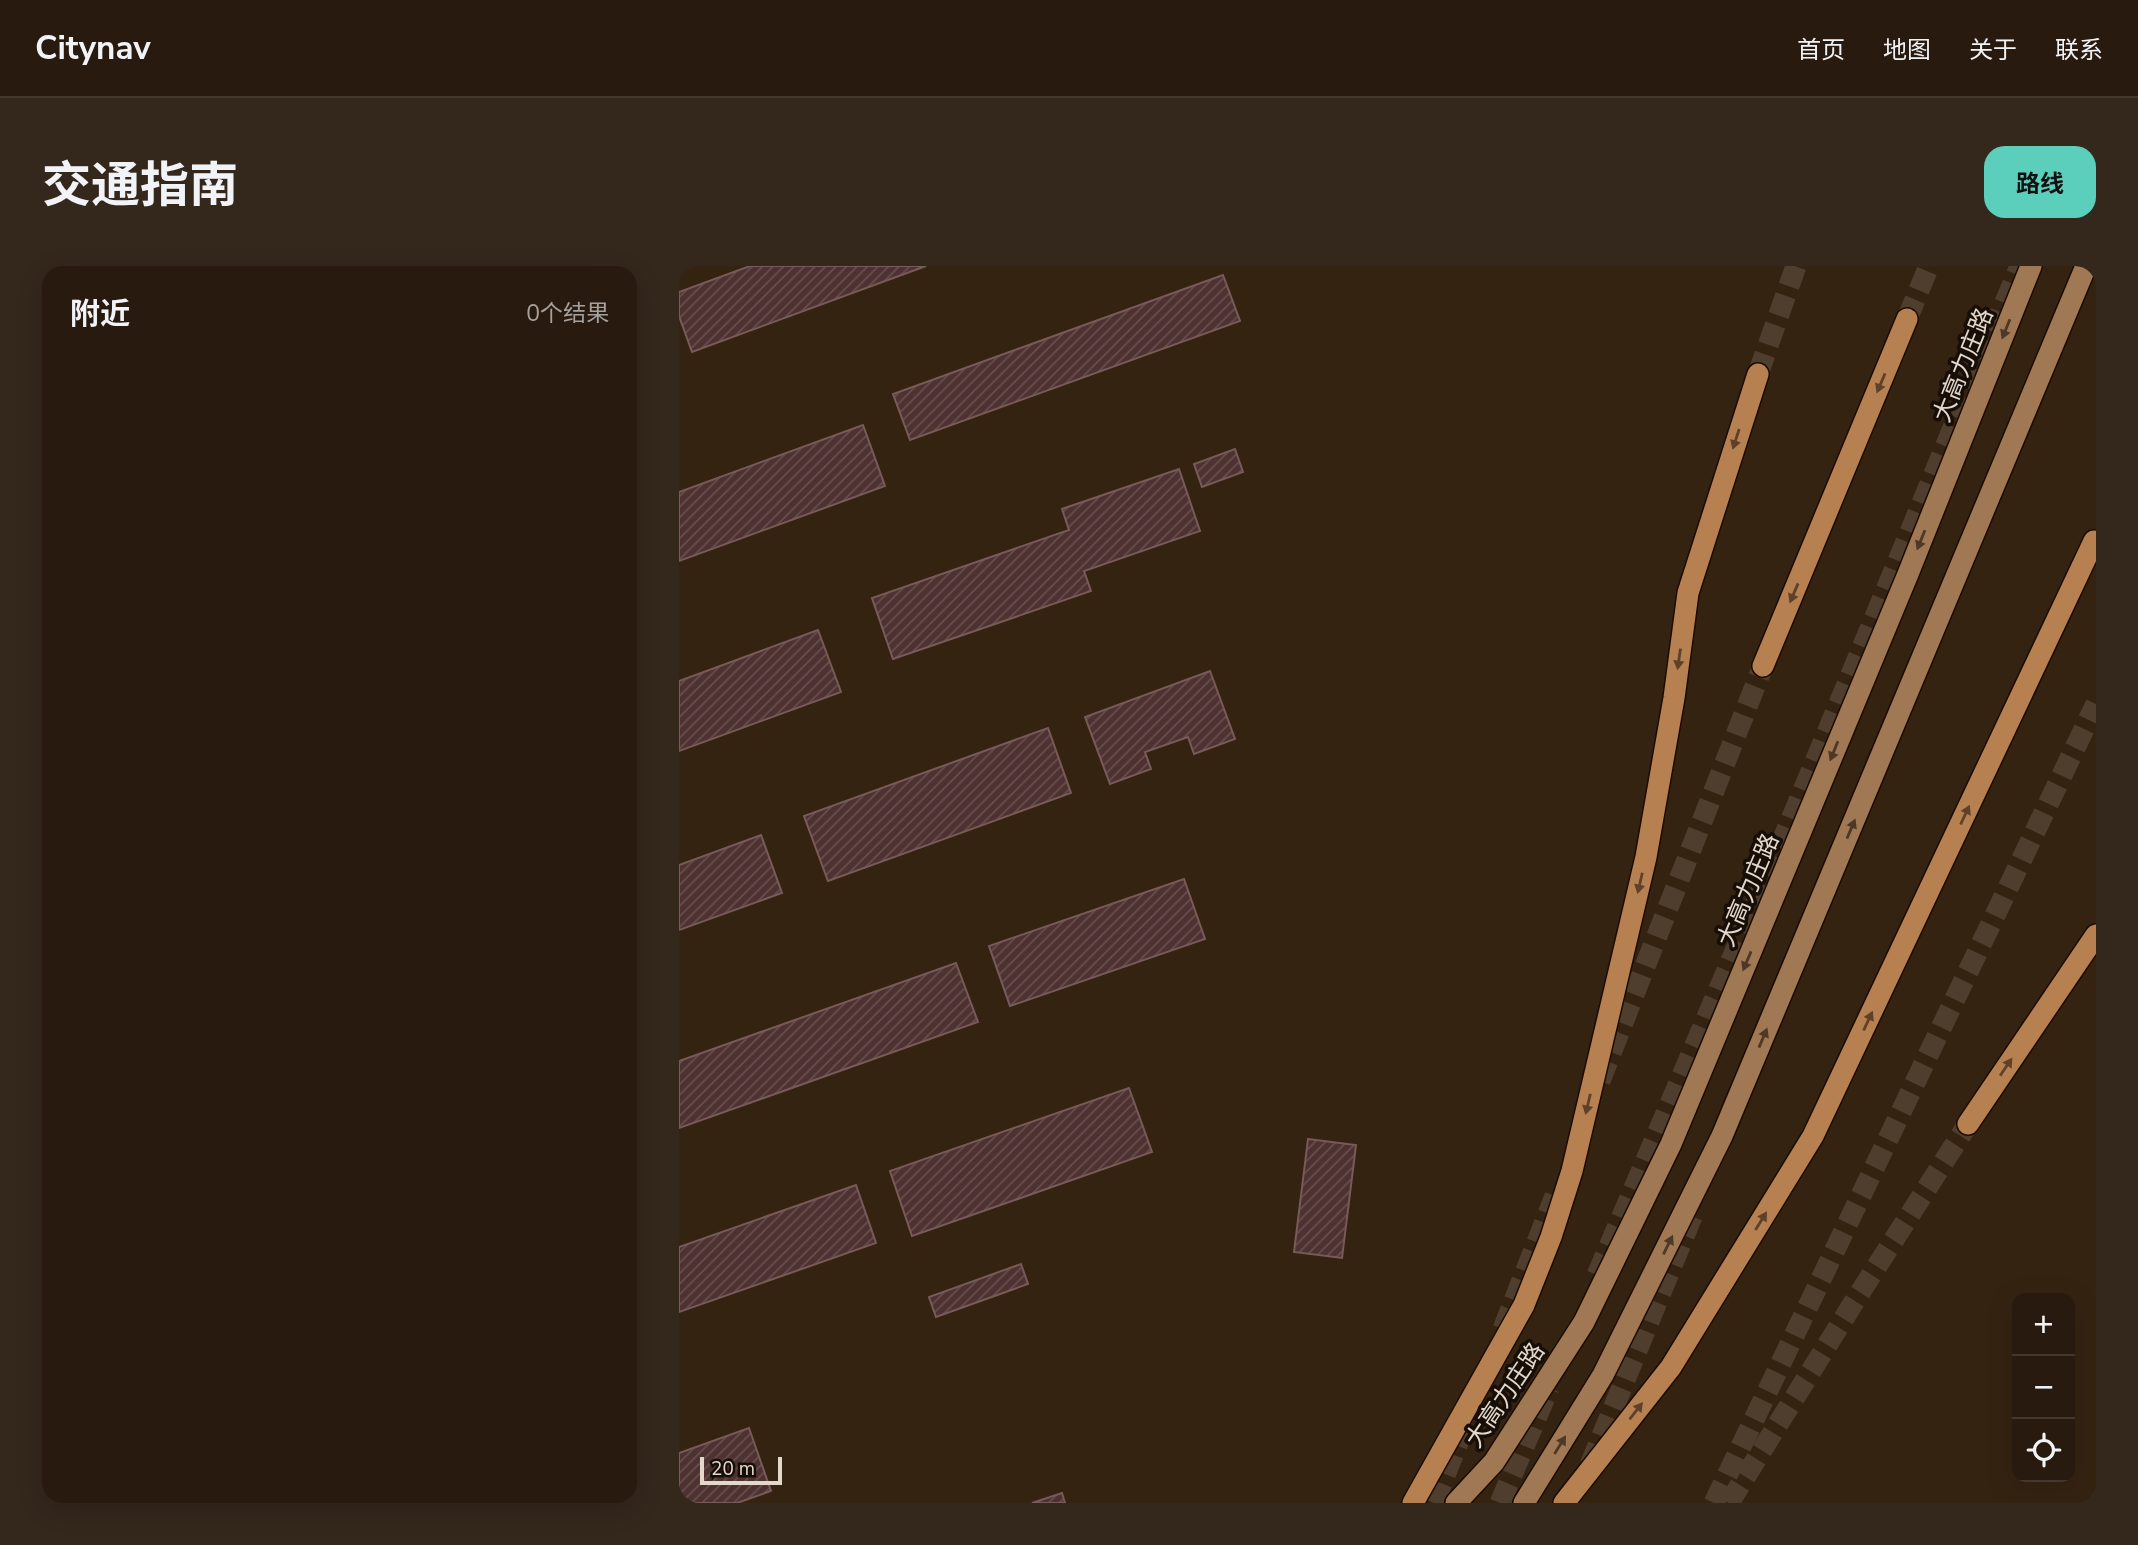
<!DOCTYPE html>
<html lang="zh">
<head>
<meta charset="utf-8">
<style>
  body { margin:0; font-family:"Nunito Sans","Noto Sans SC",sans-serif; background:#34271c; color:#f1f3f6 }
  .controls { position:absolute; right:21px; bottom:21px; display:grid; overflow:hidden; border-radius:14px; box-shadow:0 7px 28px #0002 }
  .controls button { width:63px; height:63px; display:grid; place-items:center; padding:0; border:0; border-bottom:2px solid #44382e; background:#281a0e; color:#f1f3f6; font:35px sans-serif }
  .scale { position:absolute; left:21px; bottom:18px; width:82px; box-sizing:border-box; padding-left:7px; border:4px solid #e4d8cd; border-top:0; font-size:19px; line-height:24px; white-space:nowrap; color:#e4d8cd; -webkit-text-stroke:5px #160e07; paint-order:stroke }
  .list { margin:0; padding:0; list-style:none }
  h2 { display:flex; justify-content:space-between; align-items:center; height:91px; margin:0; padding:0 28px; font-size:30px }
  h2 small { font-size:23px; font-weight:400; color:#a5a19e }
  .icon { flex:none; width:38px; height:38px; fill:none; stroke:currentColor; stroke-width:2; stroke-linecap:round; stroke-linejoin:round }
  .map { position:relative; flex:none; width:1417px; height:1237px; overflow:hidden; border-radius:21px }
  header { display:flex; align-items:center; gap:42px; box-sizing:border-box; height:98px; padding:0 35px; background:#281a0e; border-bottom:2px solid #44382e }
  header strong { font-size:33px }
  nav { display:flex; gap:38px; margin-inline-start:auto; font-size:24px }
  .intro { display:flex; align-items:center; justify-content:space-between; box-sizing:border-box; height:168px; padding:0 42px }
  h1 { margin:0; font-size:49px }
  .button { padding:18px 32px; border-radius:21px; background:#5bcebc; color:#111; font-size:24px; font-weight:700 }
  main { display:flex; gap:42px; padding:0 42px }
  aside { flex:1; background:#281a0e; border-radius:21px; box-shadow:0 7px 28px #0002 }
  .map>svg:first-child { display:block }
</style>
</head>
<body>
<header>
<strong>Citynav</strong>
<nav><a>首页</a><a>地图</a><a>关于</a><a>联系</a></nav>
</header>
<div class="intro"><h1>交通指南</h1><a class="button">路线</a></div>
<main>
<aside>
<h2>附近<small>0个结果</small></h2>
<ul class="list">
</ul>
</aside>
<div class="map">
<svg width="1417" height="1237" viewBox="0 0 1417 1237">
  <defs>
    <pattern id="building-hatch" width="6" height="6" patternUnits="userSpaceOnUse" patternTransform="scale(1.75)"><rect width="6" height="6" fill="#4d3231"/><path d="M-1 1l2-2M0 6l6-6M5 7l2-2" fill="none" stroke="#664f4e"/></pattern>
  </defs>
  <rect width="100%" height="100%" fill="#352312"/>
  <!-- building -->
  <g fill="url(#building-hatch)" stroke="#785a59" stroke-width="2">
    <polygon points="71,0 247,0 13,86 0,50 0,26"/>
    <polygon points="544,9 561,55 231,174 214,128"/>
    <polygon points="184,159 206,220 0,295 0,226"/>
    <polygon points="556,183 564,206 523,221 515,198"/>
    <polygon points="500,203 521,265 405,305 412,325 214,393 193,332 390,264 383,243"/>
    <polygon points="139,364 162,426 0,485 0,415"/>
    <polygon points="531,405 556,473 515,488 509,471 466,486 472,503 431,518 406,451"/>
    <polygon points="369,462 392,527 149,615 125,550"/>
    <polygon points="82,569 103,627 0,664 0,599"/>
    <polygon points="505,613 526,673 331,740 310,680"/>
    <polygon points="277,697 299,756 0,862 0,795"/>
    <polygon points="450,822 473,886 233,970 211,905"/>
    <polygon points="629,873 677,879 663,992 615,986"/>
    <polygon points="177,919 197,977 0,1046 0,981"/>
    <polygon points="342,998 349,1018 257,1051 250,1031"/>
    <polygon points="70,1162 92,1225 58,1237 0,1237 0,1187"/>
    <polygon points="383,1227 386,1237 353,1237"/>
  </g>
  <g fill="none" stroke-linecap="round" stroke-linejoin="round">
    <!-- highway-tunnel -->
    <g stroke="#4f3e2e" stroke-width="21" stroke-dasharray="21 10" stroke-linecap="butt">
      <polyline points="1228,53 1250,0"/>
      <polyline points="1079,108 1117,0"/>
      <polyline points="921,815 1084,400"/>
      <polyline points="918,1009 1109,561 1341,0"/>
      <polyline points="824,1063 876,930"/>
      <polyline points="911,1199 1017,941"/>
      <polyline points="755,1237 788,1154"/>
      <polyline points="821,1237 870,1122"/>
      <polyline points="1035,1237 1417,438"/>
      <polyline points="1050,1237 1175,1036 1289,858"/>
    </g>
    <defs>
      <g id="major">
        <polyline points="777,1237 815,1196 905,1056 992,878 1229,308 1352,0"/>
        <polyline points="845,1237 924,1109 1043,870 1407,0"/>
      </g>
      <g id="highway">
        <polyline points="1084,400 1228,53"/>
        <polyline points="1289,858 1417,669"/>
        <polyline points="734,1237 845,1039 872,971 893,905 967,591 995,432 1009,327 1079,108"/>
        <polyline points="885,1237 992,1101 1134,870 1415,275"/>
      </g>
    </defs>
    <!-- major casing -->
    <use href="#major" stroke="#1c0b00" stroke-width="24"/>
    <!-- highway casing -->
    <use href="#highway" stroke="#1c0b00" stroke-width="24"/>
    <!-- major -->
    <use href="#major" stroke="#a17854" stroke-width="21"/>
    <!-- highway -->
    <use href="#highway" stroke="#b78051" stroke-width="21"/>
  </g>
  <!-- one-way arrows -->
  <defs><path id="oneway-solid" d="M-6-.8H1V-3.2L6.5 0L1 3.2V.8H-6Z" transform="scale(1.75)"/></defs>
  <g fill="#4e3826">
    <use href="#oneway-solid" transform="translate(1327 63) rotate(112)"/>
    <use href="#oneway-solid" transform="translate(1242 274) rotate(112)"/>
    <use href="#oneway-solid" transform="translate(1155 485) rotate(112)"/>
    <use href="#oneway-solid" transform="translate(1172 563) rotate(-67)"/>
    <use href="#oneway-solid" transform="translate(1068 695) rotate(113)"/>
    <use href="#oneway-solid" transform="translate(1084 772) rotate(-67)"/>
    <use href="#oneway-solid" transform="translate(989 979) rotate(-64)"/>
    <use href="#oneway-solid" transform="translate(881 1179) rotate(-58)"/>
  </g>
  <g fill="#5e4128">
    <use href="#oneway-solid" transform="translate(1202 117) rotate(113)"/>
    <use href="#oneway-solid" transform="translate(1057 173) rotate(108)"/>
    <use href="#oneway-solid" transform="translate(1115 327) rotate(113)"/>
    <use href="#oneway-solid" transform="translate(1000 393) rotate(98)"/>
    <use href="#oneway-solid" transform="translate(1286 549) rotate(-65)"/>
    <use href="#oneway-solid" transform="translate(961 617) rotate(103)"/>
    <use href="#oneway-solid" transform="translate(1189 755) rotate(-65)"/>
    <use href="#oneway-solid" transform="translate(1327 801) rotate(-56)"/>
    <use href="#oneway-solid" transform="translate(909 838) rotate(103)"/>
    <use href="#oneway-solid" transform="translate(1082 955) rotate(-58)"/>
    <use href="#oneway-solid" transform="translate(957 1145) rotate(-52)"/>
  </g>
  <g text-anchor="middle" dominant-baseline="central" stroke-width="7" stroke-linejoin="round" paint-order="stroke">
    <!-- street labels -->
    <g font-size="24" fill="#e4d8cd" stroke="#160e07">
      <text transform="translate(1284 99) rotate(-68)">大高力庄路</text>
      <text transform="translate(1069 624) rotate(-67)">大高力庄路</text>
      <text transform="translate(826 1129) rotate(-56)">大高力庄路</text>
    </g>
  </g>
</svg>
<div class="controls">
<button>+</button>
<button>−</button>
<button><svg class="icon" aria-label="locate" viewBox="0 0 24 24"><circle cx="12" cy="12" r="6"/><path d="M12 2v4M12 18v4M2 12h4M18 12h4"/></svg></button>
</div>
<div class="scale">20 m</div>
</div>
</main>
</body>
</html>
